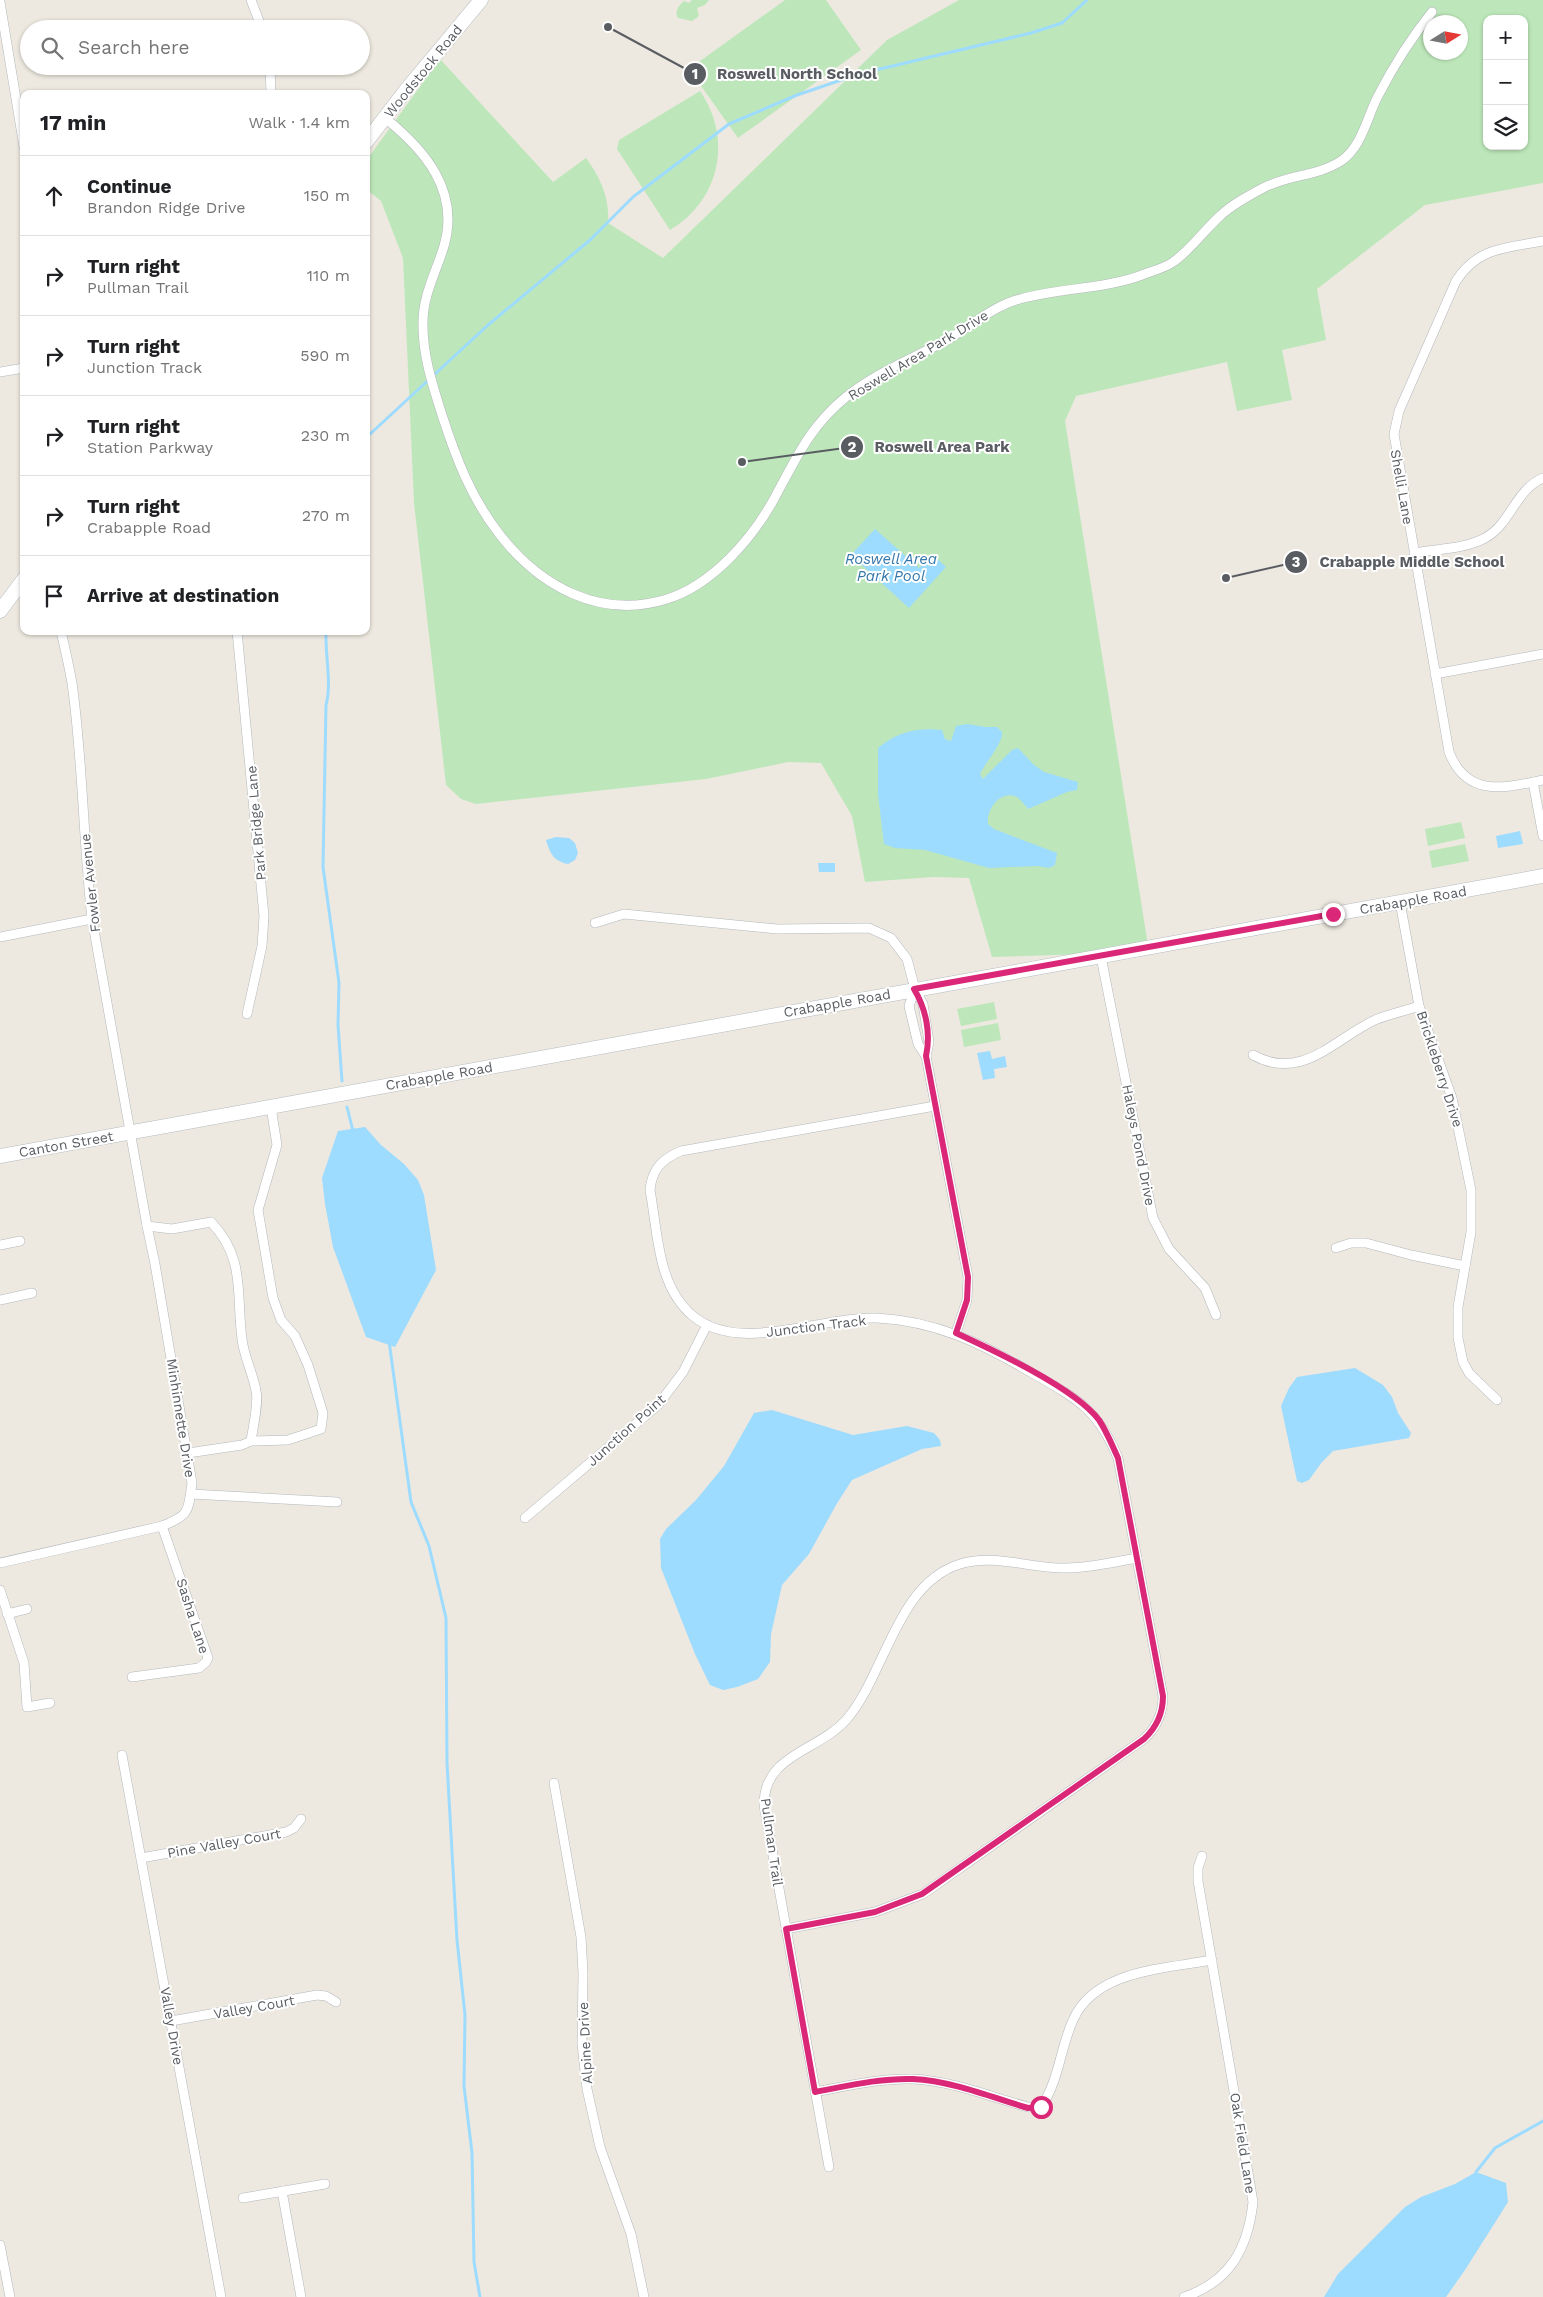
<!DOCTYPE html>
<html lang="en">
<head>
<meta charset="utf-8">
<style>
  body { margin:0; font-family:"Work Sans",sans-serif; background:#f2f2f2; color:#202124 }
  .controls { position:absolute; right:15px; top:15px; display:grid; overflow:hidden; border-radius:10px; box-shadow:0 1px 4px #0004 }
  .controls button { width:45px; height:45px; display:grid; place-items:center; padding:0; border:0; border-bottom:1px solid #e0e0e0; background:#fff; color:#202124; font:25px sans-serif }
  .compass { position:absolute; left:1423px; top:15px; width:45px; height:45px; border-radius:50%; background:#fff; box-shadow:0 1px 4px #0004; rotate:79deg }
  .stop { position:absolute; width:15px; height:15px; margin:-11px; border:4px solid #db2777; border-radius:50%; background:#fff }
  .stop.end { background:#db2777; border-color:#fff; box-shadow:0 1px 5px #0008 }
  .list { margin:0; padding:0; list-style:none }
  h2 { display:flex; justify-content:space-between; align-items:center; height:65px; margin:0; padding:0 20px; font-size:21px }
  h2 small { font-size:16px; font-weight:400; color:#757577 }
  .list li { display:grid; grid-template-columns:32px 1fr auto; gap:15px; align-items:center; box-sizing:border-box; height:80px; padding:0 20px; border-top:1px solid #e0e0e0 }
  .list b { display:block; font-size:19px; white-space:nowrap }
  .list p { margin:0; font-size:16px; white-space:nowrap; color:#757577 }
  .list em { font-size:16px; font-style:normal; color:#757577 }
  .icon { flex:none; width:28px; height:28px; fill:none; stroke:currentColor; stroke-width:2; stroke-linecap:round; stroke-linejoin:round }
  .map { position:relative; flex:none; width:1543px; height:2297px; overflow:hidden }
  .search { position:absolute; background:#fff; box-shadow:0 1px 4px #0004; left:20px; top:20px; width:350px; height:55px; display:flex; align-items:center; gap:12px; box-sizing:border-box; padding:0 18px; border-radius:28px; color:#757577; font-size:19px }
  .panel { position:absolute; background:#fff; box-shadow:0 1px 4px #0004; left:20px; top:90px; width:350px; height:545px; border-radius:10px }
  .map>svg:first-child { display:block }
</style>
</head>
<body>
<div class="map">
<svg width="1543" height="2297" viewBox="0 0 1543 2297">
  <rect width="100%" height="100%" fill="#ede9e0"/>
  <!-- green -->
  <g fill="#bde7ba" fill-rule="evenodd">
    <path d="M692,0H709L705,5L697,8L699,16L692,21L678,18C674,12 679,5 684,1L689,3Z"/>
    <polygon points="785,0 826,0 861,50 738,138 689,69"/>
    <path d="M959,0H1543V183L1425,205L1317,289L1326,340L1282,350L1292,400L1237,411L1227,362L1076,396L1065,421L1149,952L992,957L969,878L933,877L865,882L852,816L821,763L788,762L706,779L476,804L461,799L446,785L414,503L403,258L381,201L366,189V161L440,59L553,182L586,158C600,177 610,198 608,223L663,258L887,40ZM1487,19H1524V146H1487ZM1430,22H1460V52H1430Z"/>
    <path d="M700,91C733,139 720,200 670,230L617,149L619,140Z"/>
    <polygon points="1461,822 1465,838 1428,846 1425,829"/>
    <polygon points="1465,844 1469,861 1432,868 1429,851"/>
    <polygon points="994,1002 997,1019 961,1026 957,1009"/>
    <polygon points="998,1023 1001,1040 964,1047 961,1030"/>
  </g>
  <!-- water -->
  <g fill="#9ddbff">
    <polygon points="875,529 919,568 932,554 946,567 909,608 851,555"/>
    <path d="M967,724L986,727H997L1002,732C1004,742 985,763 980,774L983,779L1012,750L1018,748L1034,765L1044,772L1078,782L1077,790L1067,792L1028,809C1025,805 1021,800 1017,797C1000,789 986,810 988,824L994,829L1057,853L1055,865L1049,868L1037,866L989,868L925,850L895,848L884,844L878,794V748C897,732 917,727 942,730L945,739L951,741L956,726Z"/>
    <polygon points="1520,831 1523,844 1498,848 1496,836"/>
    <path d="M556,837L569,838L575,843L578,853L575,860L568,864C553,861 550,853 546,840Z"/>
    <polygon points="818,863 835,863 835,872 819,872"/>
    <polygon points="990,1051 992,1059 1005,1056 1007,1067 994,1069 995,1078 983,1080 977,1053"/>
    <polygon points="365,1127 381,1145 404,1164 418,1180 424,1195 436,1270 395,1347 366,1337 333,1247 325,1204 322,1178 338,1131"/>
    <polygon points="1355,1368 1383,1385 1392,1397 1398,1413 1411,1433 1409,1438 1333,1451 1322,1462 1309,1480 1302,1483 1297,1481 1281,1406 1289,1388 1297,1377"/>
    <polygon points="772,1410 853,1435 907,1426 934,1433 940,1440 941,1446 922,1449 852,1480 836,1505 809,1554 782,1585 771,1634 770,1662 758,1679 737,1687 723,1690 710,1685 695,1654 661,1568 660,1539 666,1529 696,1500 724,1466 754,1413"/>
    <polygon points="1476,2172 1506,2183 1508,2202 1465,2270 1446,2297 1324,2297 1338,2274 1405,2207 1421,2197 1455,2184"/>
  </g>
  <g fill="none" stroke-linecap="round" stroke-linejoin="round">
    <!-- stream -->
    <g stroke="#9ddbff" stroke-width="3">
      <polyline points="366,441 369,435 488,325 590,240 633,197 729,124 797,95 859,74 1031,33 1062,23 1087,0"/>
      <path d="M326,631C325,655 332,684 326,705L323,867L339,983L338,1025L342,1081"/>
      <polyline points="347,1107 353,1131"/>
      <polyline points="389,1341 411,1502 429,1546 446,1618 447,1763 457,1940 465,2015 464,2086 472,2153 474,2262 480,2297"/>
      <polyline points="1476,2172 1495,2148 1543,2121"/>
    </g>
    <defs>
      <g id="street">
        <polyline points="251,0 262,29"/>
        <polyline points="0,2 24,147"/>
        <polyline points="270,66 271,94"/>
        <path d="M385,118C425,150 460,191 444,246C436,273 422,296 423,326C423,357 433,386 442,415C456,458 471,498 500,535C540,586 600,620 667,599C712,585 752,539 774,499C796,459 809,427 846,397C875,373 914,358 947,340C971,326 993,306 1020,299C1059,288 1105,289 1142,275C1152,271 1165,268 1173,262C1190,251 1205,229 1221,215C1233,204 1248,196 1263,188C1287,175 1318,176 1341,161C1362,147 1367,117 1378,96C1393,67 1411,38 1432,12"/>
        <path d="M1543,241C1506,248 1478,247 1456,281L1399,411L1394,434L1449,752C1467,798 1504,788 1543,780"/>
        <polyline points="0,372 24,368"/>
        <path d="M1414,553C1436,549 1465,549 1485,538C1511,524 1515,490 1543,478"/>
        <polyline points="237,631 264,916 262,946 247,1014"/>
        <polyline points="1435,674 1543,654"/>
        <polyline points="1533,782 1543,836"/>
        <polyline points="1400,902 1419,1006 1452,1098 1471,1190 1471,1232 1458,1307 1458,1338 1463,1362 1469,1373 1497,1400"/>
        <polyline points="595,923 624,914 777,929 869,928 891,938 907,959 915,989 923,1004 929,1042 926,1056 968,1277 967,1300 956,1333"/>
        <polyline points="0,937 92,919"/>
        <polyline points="1101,957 1153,1218 1169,1249 1205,1288 1216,1315"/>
        <polyline points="915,989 909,1006 918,1044 926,1056"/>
        <path d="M1253,1055C1302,1082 1334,1039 1375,1020C1389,1014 1405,1011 1419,1006"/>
        <path d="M147,1226L172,1229L211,1222C246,1258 236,1295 242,1339C244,1357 253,1373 256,1391C259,1403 253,1427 251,1441L288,1440L321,1429L323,1413L308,1365L295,1336L281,1320L273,1298L258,1210L277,1145L271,1107"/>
        <polyline points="0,1245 20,1241"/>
        <polyline points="1336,1248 1351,1243 1366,1243 1411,1255 1465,1266"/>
        <polyline points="0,1300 32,1293"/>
        <polyline points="188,1453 242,1445 251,1441"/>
        <polyline points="191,1494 337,1502"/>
        <polyline points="525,1518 658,1405 683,1372 707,1325"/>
        <path d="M0,1563L162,1526C190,1515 188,1512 192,1483L155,1264L147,1226L92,919C83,840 83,761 72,683C69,666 65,649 61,631"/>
        <polyline points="0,1590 24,1663 27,1707 50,1703"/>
        <polyline points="7,1614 27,1609"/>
        <polyline points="132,1677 199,1668 206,1662 208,1658 162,1526"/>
        <polyline points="122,1755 221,2297"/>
        <polyline points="554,1783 581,1937 583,1973 582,2044 587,2089 600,2147 631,2234 644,2297"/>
        <polyline points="141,1858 286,1832 294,1828 301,1819"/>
        <path d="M786,1929L875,1912L923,1894L1144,1739C1157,1727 1163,1714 1163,1696L1118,1458C1098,1409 1076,1398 1032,1373C981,1343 936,1321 877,1318C820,1316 740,1355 693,1316C657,1286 658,1233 650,1190C652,1169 662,1159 681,1151L935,1106"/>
        <polyline points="171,2021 317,1995 326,1996 336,2002"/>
        <path d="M815,2092C847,2086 880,2078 913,2079C952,2081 991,2097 1028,2107H1041C1059,2081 1060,2049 1073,2020C1095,1970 1164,1969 1212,1960"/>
        <path d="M829,2167L764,1805C764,1754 817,1752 846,1720C886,1674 896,1584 960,1564C994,1553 1031,1569 1066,1568C1090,1568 1114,1562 1137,1558"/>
        <polyline points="282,2191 301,2297"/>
        <polyline points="243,2198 325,2184"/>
        <polyline points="0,2245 10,2297"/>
        <path d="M1184,2297C1230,2282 1248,2248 1253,2202L1198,1881V1868L1202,1856"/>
      </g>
      <g id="secondary">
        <polyline points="366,142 406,90 481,0"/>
        <polyline points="0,611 24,579"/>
        <polyline points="0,1156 1543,876"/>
      </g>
    </defs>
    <!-- street casing -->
    <use href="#street" stroke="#b3b7bc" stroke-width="10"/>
    <!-- secondary casing -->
    <use href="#secondary" stroke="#b6bac0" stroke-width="15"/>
    <!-- street -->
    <use href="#street" stroke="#fff" stroke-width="9"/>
    <!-- secondary -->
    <use href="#secondary" stroke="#fff" stroke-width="14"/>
  </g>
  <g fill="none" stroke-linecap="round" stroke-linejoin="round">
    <!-- route -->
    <path stroke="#db2777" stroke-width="6" d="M1041,2107L1028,2108C991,2097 952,2081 913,2079C880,2078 847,2086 815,2092L786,1929L875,1912L922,1894L1144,1739C1157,1727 1163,1714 1163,1696L1118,1458C1112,1445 1107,1432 1099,1420C1075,1388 993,1350 956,1333L967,1300L968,1277L926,1056C931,1033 926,1009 914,989L1333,914"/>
  </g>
  <g text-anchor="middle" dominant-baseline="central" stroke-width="4" stroke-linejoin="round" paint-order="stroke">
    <!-- street labels -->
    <g font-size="14" fill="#595d62" stroke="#fff">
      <text transform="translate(423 71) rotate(-51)">Woodstock Road</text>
      <text transform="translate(918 355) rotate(-31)">Roswell Area Park Drive</text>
      <text transform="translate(1402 487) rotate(80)">Shelli Lane</text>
      <text transform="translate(256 823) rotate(-95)">Park Bridge Lane</text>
      <text transform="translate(90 883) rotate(-96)">Fowler Avenue</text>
      <text transform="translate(1413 900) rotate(-10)">Crabapple Road</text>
      <text transform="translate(837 1003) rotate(-10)">Crabapple Road</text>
      <text transform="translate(1440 1069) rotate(72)">Brickleberry Drive</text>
      <text transform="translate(439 1076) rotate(-10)">Crabapple Road</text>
      <text transform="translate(66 1144) rotate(-10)">Canton Street</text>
      <text transform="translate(1139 1145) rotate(79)">Haleys Pond Drive</text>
      <text transform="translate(816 1326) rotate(-7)">Junction Track</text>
      <text transform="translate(181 1418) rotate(81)">Minhinnette Drive</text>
      <text transform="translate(626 1430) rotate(-42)">Junction Point</text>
      <text transform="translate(193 1616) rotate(72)">Sasha Lane</text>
      <text transform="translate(772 1842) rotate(82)">Pullman Trail</text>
      <text transform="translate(224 1843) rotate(-10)">Pine Valley Court</text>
      <text transform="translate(254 2007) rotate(-10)">Valley Court</text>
      <text transform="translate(172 2026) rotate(80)">Valley Drive</text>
      <text transform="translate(585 2043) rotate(-93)">Alpine Drive</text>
      <text transform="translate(1243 2143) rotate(81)">Oak Field Lane</text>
    </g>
    <!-- water labels -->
    <g font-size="15" font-style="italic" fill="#3477ad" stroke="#fff">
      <text x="891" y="559">Roswell Area<tspan x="891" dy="17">Park Pool</tspan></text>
    </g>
  </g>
  <!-- callouts -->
  <path fill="none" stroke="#595d62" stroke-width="2" d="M608 27L695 74M742 462L852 447M1226 578L1296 562"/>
  <g fill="#595d62" stroke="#fff" stroke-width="2">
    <circle cx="608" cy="27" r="5"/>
    <circle cx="742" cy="462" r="5"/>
    <circle cx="1226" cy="578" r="5"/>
    <circle cx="695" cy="74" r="12"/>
    <circle cx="852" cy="447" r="12"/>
    <circle cx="1296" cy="562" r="12"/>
  </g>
  <g font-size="15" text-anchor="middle" font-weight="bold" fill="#fff">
    <text x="695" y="79">1</text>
    <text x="852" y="452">2</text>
    <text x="1296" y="567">3</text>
  </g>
  <g font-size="15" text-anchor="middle" font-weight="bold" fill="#595d62" stroke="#fff" stroke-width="4" stroke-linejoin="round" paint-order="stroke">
    <text x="797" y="79">Roswell North School</text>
    <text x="942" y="452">Roswell Area Park</text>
    <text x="1412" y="567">Crabapple Middle School</text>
  </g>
</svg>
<div class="controls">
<button>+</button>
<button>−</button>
<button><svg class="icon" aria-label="layers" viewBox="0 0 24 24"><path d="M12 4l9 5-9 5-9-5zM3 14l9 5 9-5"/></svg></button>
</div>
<svg class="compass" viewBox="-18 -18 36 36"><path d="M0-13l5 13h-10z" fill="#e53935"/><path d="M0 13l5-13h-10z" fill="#757577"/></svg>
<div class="stop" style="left:1041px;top:2107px"></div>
<div class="stop end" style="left:1333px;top:914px"></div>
<div class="search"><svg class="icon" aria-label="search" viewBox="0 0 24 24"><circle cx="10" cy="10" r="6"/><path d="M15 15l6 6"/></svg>Search here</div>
<section class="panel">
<h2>17 min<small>Walk · 1.4 km</small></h2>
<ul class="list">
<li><svg class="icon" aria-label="ahead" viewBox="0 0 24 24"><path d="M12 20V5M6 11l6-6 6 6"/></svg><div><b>Continue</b><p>Brandon Ridge Drive</p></div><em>150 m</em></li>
<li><svg class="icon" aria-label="right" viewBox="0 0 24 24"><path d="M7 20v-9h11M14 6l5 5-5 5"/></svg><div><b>Turn right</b><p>Pullman Trail</p></div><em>110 m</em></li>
<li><svg class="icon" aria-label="right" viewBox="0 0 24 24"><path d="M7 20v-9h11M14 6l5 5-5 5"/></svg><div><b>Turn right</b><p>Junction Track</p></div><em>590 m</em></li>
<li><svg class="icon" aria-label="right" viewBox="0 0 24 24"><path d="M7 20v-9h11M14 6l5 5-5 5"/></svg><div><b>Turn right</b><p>Station Parkway</p></div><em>230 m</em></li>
<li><svg class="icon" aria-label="right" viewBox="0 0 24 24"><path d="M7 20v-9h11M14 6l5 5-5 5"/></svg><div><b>Turn right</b><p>Crabapple Road</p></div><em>270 m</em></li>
<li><svg class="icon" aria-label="arrive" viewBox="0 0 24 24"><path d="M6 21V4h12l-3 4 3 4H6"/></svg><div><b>Arrive at destination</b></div></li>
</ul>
</section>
</div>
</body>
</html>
